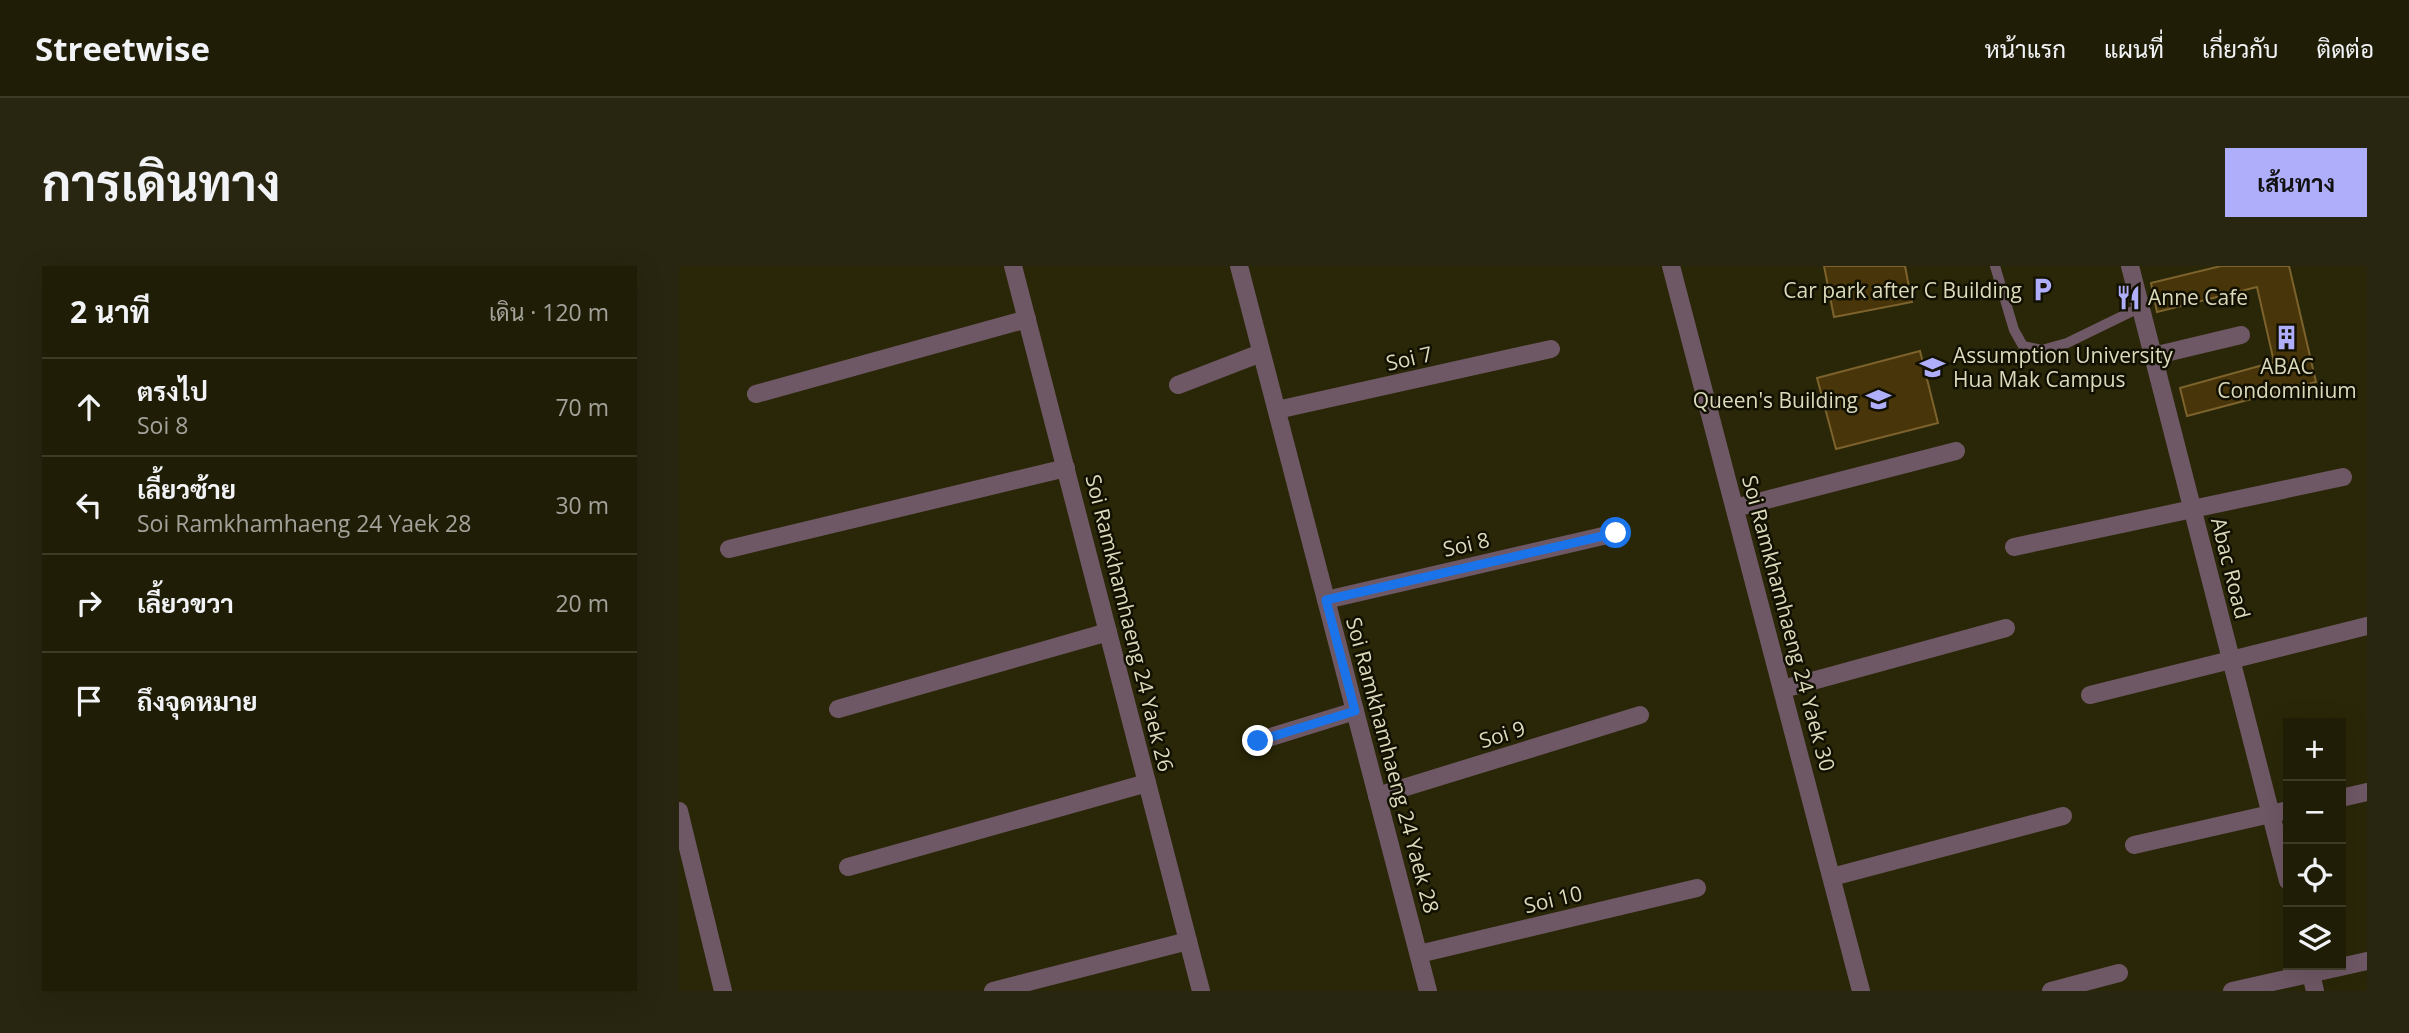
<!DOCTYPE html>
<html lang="th">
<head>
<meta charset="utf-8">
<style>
  body { margin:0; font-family:"Open Sans",Sarabun,sans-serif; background:#282610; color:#f1f3f6 }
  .controls { position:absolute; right:21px; bottom:21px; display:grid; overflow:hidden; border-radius:0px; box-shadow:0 7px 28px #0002 }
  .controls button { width:63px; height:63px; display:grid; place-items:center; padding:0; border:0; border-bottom:2px solid #3d3b28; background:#201d06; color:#f1f3f6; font:35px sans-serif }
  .stop { position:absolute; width:21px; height:21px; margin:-16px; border:5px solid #1a73e8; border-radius:50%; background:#fff }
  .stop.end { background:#1a73e8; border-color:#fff; box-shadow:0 2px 7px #0008 }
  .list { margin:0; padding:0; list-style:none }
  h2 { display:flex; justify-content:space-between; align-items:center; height:91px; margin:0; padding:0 28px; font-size:30px }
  h2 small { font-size:23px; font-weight:400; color:#a2a29b }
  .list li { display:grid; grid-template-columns:46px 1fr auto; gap:21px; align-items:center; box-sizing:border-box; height:98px; padding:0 28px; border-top:2px solid #3d3b28 }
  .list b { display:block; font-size:26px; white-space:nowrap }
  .list p { margin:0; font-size:23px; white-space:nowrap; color:#a2a29b }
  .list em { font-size:23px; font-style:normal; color:#a2a29b }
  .icon { flex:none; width:38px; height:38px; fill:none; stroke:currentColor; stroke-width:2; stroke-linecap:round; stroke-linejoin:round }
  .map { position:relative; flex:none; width:1688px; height:725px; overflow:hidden; border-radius:0px }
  header { display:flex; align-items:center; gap:42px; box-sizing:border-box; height:98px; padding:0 35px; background:#201d06; border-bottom:2px solid #3d3b28 }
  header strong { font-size:33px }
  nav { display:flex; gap:38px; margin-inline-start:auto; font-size:24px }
  .intro { display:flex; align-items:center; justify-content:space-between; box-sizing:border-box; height:168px; padding:0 42px }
  h1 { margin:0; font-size:49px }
  .button { padding:18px 32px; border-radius:0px; background:#afaefa; color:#111; font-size:24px; font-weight:700 }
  main { display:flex; gap:42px; padding:0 42px }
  aside { flex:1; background:#201d06; border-radius:0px; box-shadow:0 7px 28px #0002 }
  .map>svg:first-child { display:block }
</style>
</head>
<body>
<header>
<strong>Streetwise</strong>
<nav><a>หน้าแรก</a><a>แผนที่</a><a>เกี่ยวกับ</a><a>ติดต่อ</a></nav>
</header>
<div class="intro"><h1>การเดินทาง</h1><a class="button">เส้นทาง</a></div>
<main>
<aside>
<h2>2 นาที<small>เดิน · 120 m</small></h2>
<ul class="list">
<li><svg class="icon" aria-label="ahead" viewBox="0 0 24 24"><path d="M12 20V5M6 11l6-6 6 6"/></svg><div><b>ตรงไป</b><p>Soi 8</p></div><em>70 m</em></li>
<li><svg class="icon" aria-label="left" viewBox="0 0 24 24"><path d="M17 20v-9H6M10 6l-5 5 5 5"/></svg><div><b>เลี้ยวซ้าย</b><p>Soi Ramkhamhaeng 24 Yaek 28</p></div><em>30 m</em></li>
<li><svg class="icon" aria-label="right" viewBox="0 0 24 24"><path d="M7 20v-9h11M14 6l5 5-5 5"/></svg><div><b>เลี้ยวขวา</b></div><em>20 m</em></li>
<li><svg class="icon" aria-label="arrive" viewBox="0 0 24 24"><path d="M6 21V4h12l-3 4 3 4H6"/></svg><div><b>ถึงจุดหมาย</b></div></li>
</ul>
</aside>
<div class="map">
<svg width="1688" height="725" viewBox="0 0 1688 725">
  <rect width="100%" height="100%" fill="#2a2708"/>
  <!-- building -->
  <g fill="#483509" stroke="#7c622c" stroke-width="2">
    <polygon points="1145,0 1226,0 1233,36 1155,51"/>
    <polygon points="1542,0 1610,0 1637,116 1508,150 1501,122 1595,96 1578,21 1478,46 1472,17"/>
    <polygon points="1241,85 1259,157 1157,183 1138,112"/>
  </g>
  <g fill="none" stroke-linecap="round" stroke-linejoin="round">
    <!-- service -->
    <polyline stroke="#6f5865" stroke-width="10" points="1316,0 1335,64 1344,80 1363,84 1388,77 1462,41"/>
    <!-- minor -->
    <g stroke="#6f5865" stroke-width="18">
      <polyline points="334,0 522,725"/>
      <polyline points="992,0 1182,725"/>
      <polyline points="1451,0 1609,615"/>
      <polyline points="1474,90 1562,69"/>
      <polyline points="499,119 582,87"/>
      <polyline points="77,128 348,53"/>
      <polyline points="598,144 872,83"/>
      <polyline points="1056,242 1277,185"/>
      <polyline points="1335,281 1664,211"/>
      <polyline points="50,283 387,202"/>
      <polyline points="647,334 937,267"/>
      <polyline points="1104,423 1327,362"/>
      <polyline points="1411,429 1688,360"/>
      <polyline points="159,443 429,366"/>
      <polyline points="579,475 676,445"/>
      <polyline points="698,530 961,449"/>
      <polyline points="1662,532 1688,526"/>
      <polyline points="0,545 44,725"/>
      <polyline points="1455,579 1609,544"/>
      <polyline points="169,601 468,517"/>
      <polyline points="1153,611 1384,550"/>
      <polyline points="740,688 1018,622"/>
      <polyline points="1630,699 1636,725"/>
      <polyline points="314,725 509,675"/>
      <polyline points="1372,725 1440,707"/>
      <polyline points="1553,725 1688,695"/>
    </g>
    <!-- tertiary -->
    <polyline stroke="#6f5865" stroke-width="18" points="560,0 749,725"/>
  </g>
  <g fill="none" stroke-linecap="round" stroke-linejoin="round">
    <!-- route -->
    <polyline stroke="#1a73e8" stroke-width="9" points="579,475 676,445 647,334 937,267"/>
  </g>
  <!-- icons -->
  <defs>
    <symbol id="parking-bare" viewBox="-9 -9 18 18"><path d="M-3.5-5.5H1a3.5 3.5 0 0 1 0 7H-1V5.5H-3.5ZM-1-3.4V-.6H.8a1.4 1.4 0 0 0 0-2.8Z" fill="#afaefa" stroke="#121000" stroke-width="2.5" paint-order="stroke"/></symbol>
    <symbol id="restaurant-bare" viewBox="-9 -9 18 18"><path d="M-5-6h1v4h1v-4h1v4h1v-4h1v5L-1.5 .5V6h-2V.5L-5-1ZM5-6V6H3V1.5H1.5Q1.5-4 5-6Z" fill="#afaefa" stroke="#121000" stroke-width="2.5" paint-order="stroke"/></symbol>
    <symbol id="building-bare" viewBox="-9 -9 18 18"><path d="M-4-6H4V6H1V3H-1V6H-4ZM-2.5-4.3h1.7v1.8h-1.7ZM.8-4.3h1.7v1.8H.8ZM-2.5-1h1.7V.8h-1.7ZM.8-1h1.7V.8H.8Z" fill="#afaefa" stroke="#121000" stroke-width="2.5" paint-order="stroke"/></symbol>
    <symbol id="university-bare" viewBox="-9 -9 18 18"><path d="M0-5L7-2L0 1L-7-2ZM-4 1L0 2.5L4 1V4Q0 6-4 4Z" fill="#afaefa" stroke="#121000" stroke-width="2.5" paint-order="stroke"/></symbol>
  </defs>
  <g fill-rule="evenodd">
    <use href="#parking-bare" x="1346" y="6" width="35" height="35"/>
    <use href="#restaurant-bare" x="1432" y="14" width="35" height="35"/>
    <use href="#building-bare" x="1590" y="54" width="35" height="35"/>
    <use href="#university-bare" x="1236" y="84" width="35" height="35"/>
    <use href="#university-bare" x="1182" y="116" width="35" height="35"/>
  </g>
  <g text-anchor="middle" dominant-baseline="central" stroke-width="5" stroke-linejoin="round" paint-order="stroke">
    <!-- poi labels -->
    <g font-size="21" fill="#dcdabc" stroke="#121000" text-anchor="end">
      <text x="1343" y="24">Car park after C Building</text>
      <text x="1469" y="31" text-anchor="start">Anne Cafe</text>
      <text x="1274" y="89" text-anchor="start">Assumption University<tspan x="1274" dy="24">Hua Mak Campus</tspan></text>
      <text x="1608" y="100" text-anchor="middle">ABAC<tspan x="1608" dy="24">Condominium</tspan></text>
      <text x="1179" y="134">Queen's Building</text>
    </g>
    <!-- street labels -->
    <g font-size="21" fill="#dcdabc" stroke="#121000">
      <text transform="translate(730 92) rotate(-13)">Soi 7</text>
      <text transform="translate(787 278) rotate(-13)">Soi 8</text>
      <text transform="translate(1552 302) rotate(76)">Abac Road</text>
      <text transform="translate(451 357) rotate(76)">Soi Ramkhamhaeng 24 Yaek 26</text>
      <text transform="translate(1110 357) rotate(75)">Soi Ramkhamhaeng 24 Yaek 30</text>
      <text transform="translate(823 468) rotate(-17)">Soi 9</text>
      <text transform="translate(714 499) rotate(75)">Soi Ramkhamhaeng 24 Yaek 28</text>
      <text transform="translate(874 633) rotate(-13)">Soi 10</text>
    </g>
  </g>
</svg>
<div class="controls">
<button>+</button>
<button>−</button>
<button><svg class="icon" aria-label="locate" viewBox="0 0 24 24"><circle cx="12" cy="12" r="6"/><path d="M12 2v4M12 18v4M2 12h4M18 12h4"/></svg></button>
<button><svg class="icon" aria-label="layers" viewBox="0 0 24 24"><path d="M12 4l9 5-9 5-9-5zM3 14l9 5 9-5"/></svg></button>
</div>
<div class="stop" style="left:937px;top:267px"></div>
<div class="stop end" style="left:579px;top:475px"></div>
</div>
</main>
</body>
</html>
